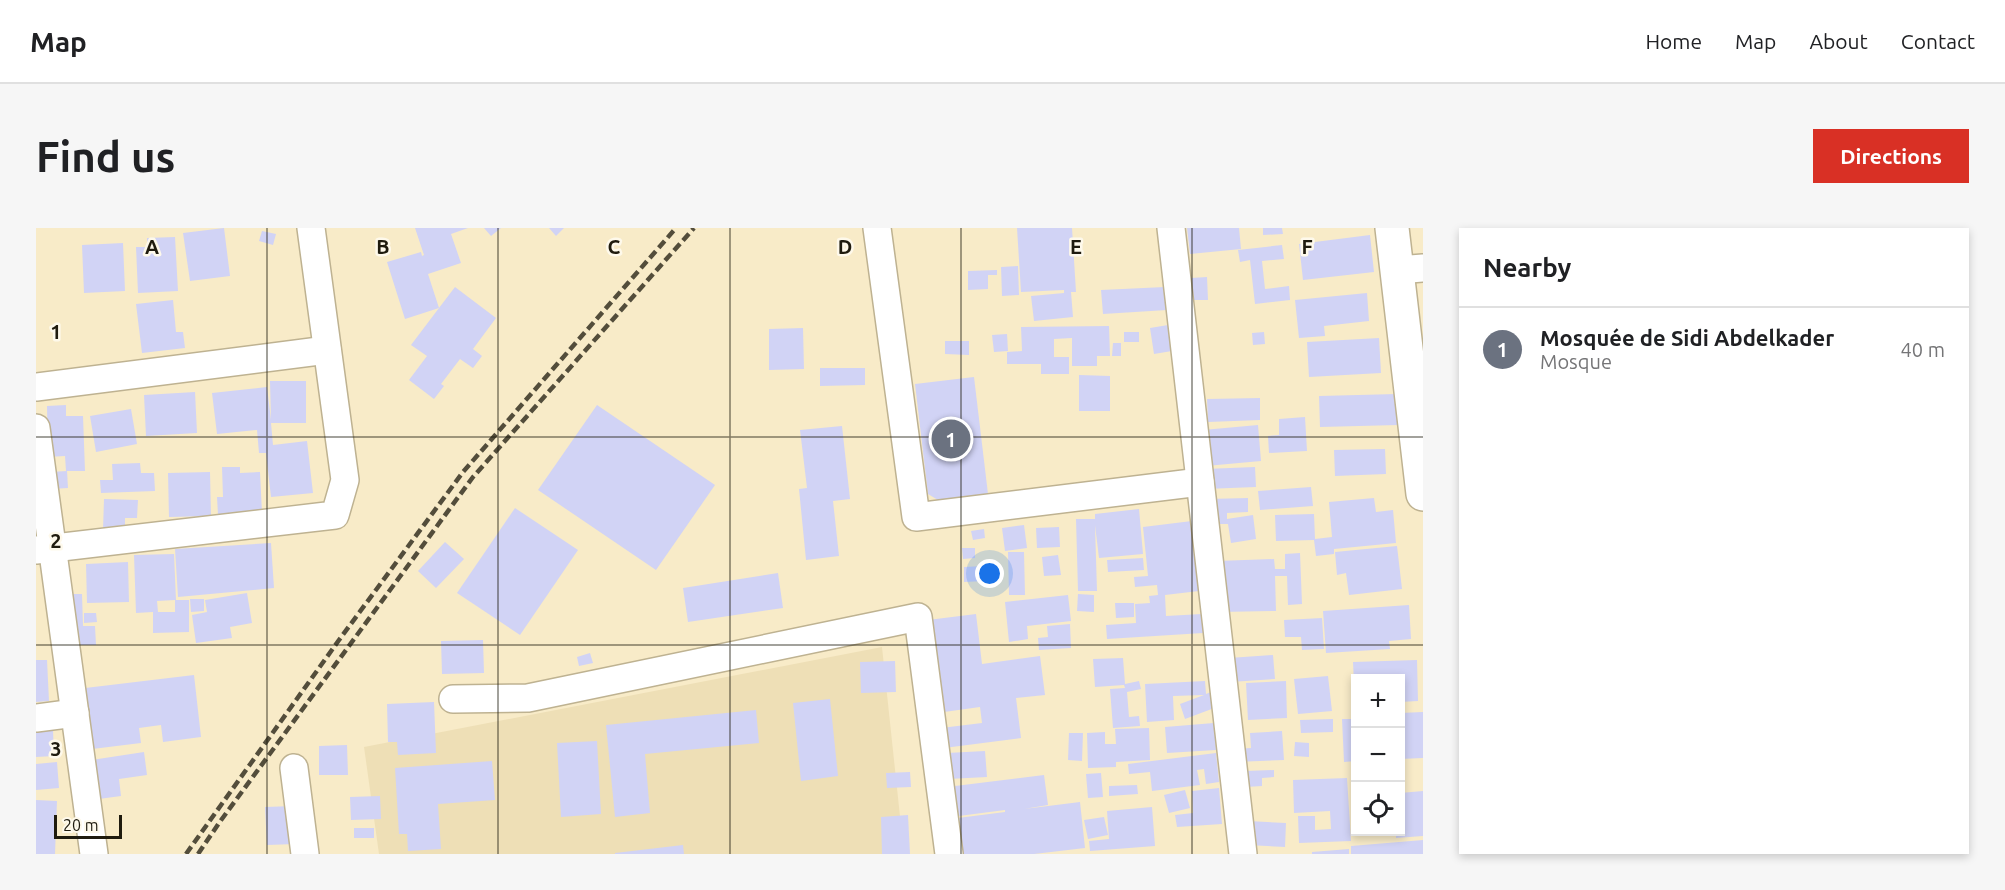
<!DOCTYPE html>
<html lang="en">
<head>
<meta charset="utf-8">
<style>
  body { margin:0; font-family:Ubuntu,sans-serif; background:#f6f6f6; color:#202124 }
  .controls { position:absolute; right:18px; bottom:18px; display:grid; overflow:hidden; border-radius:0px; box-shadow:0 3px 9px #0003 }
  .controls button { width:54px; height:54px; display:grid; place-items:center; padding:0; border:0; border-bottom:2px solid #e0e0e0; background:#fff; color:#202124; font:30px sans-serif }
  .scale { position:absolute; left:18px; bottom:15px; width:68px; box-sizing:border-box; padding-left:6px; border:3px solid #1f1b0e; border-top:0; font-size:16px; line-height:21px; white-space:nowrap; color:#1f1b0e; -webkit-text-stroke:4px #fef9eb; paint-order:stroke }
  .you { position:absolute; left:954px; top:346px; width:21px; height:21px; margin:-15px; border:4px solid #fff; border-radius:50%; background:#1a73e8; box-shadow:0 0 0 9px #1a73e833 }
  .badge { display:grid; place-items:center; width:39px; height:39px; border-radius:50%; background:#d93025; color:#fff; font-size:20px; font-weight:700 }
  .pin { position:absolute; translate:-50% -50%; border:3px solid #fff; box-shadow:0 2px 6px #0006 }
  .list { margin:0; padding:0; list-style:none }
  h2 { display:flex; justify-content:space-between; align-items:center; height:78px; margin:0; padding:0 24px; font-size:26px }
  h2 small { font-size:20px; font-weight:400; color:#757577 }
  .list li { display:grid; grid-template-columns:39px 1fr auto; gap:18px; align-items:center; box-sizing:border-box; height:84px; padding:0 24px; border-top:2px solid #e0e0e0 }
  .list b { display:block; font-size:22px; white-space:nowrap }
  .list p { margin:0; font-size:20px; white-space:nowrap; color:#757577 }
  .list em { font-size:20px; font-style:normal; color:#757577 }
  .icon { flex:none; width:33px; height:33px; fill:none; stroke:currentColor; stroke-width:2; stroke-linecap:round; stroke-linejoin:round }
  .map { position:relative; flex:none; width:1387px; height:626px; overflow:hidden; border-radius:0px }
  header { display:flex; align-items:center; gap:36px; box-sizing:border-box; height:84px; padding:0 30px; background:#fff; border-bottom:2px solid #e0e0e0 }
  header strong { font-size:28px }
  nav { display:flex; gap:33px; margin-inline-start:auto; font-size:21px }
  .intro { display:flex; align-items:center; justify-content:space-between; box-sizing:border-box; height:144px; padding:0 36px }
  h1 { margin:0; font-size:42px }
  .button { padding:15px 27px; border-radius:0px; background:#d93025; color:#fff; font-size:21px; font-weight:700 }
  main { display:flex; gap:36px; padding:0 36px }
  aside { flex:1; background:#fff; border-radius:0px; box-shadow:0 3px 9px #0003 }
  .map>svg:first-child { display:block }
</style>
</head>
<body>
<header>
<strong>Map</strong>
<nav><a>Home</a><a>Map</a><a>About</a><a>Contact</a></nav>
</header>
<div class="intro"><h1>Find us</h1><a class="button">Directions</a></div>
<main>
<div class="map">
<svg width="1387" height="626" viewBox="0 0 1387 626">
  <rect width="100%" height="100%" fill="#f8ebc8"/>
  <!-- built -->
  <polygon fill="#eedfb6" points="846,419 868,626 343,626 328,519"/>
  <!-- building -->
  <g fill="#d1d3f5" fill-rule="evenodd">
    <polygon points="188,0 194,48 154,53 147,5"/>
    <polygon points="379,0 432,0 415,6 425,35 392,46 403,80 419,59 460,90 437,121 446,128 437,140 424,131 405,156 408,158 398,171 373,152 391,128 375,117 403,80 369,91 351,34 385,24 386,28 388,27"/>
    <polygon points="448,0 465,0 455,8"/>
    <polygon points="513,0 528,0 520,8"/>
    <polygon points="981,0 1036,0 1040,64 1035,64 1037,89 998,93 995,68 1028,65 1028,62 985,64"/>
    <polygon points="1151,0 1203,0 1205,21 1154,26"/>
    <polygon points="1227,0 1246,0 1247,6 1227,7"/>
    <polygon points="226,3 240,6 237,17 223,13"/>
    <polygon points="1334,7 1338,44 1267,52 1263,16"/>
    <polygon points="139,9 142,63 102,65 100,19 111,19 111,10"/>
    <polygon points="87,15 89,63 48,65 46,17"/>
    <polygon points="1246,17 1248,31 1226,33 1229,61 1253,58 1254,72 1219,76 1214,32 1204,34 1202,22"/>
    <polygon points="982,38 983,67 966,68 965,39"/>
    <polygon points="961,42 961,47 952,47 952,61 932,62 932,43"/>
    <polygon points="1171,49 1172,72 1156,72 1155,50"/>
    <polygon points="1129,59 1131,82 1067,86 1065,62"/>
    <polygon points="1331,65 1333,93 1288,98 1289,108 1263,110 1259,72"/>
    <polygon points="137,72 140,104 147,104 149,120 106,125 100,76"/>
    <polygon points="1132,97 1136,123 1118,126 1114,100"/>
    <polygon points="1073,98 1074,128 1061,128 1061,138 1036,138 1036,110 1018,111 1018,129 1033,129 1033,146 1005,146 1005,136 971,136 971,124 986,123 985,99"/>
    <polygon points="767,100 768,141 733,142 733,101"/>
    <rect x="1088" y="104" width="15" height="10"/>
    <polygon points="1228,104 1229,116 1217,117 1216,105"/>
    <polygon points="971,106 972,123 958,124 956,107"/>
    <polygon points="1343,110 1345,145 1273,149 1271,114"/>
    <polygon points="909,113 933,113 933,127 909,126"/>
    <polygon points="1077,115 1085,115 1085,128 1076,128"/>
    <polygon points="784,140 829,140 829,157 784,158"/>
    <polygon points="1043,147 1074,148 1074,183 1043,183"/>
    <polygon points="938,149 952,266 902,272 892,266 879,156"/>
    <polygon points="234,153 270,153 270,195 235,195 237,217 271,213 277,265 235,269 230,225 223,225 221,202 181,206 176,165 231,159 235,192"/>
    <polygon points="159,164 161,205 110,208 108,167"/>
    <polygon points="1361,166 1362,197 1284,199 1283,168"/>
    <polygon points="1224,170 1224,192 1172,194 1171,171"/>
    <polygon points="30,177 30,188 47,188 49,243 30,243 29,228 12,229 11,178"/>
    <polygon points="561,177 679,257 620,342 502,262"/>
    <polygon points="95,181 101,216 60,224 54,188"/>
    <polygon points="1269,189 1271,223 1233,225 1232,208 1243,207 1243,191"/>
    <polygon points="1222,197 1225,233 1170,238 1167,202"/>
    <polygon points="806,198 814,271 797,273 803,328 770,332 763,261 771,260 764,202"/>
    <polygon points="1349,221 1350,246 1299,248 1298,222"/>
    <polygon points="104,235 105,245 118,245 119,263 65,265 64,252 77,252 76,236"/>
    <polygon points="186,239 204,239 204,245 224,244 226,285 182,287 181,269 187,269"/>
    <polygon points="1219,239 1220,259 1169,261 1169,241"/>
    <polygon points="31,243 32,260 15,261 14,244"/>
    <polygon points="174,244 175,288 133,289 132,245"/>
    <polygon points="1275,259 1277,278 1224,282 1222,263"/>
    <polygon points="1212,270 1212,284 1191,285 1191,291 1217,287 1220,311 1195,315 1192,296 1173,296 1172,271"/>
    <polygon points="1338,270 1340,284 1357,282 1360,315 1298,321 1298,326 1280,328 1278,312 1240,313 1239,287 1278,286 1279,311 1296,309 1293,274"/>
    <polygon points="68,271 102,272 101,290 89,290 89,302 67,302"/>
    <polygon points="479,280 542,322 484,407 421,365"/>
    <polygon points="1103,281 1107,326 1063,330 1059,297 1061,363 1042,363 1040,291 1059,291 1059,286"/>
    <polygon points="1156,293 1163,363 1129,367 1130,388 1166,386 1167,405 1071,411 1070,397 1100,395 1099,376 1114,375 1113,368 1122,367 1121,357 1099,359 1098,349 1112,348 1107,299"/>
    <polygon points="988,297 991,320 969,323 966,300"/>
    <polygon points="1023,299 1024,319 1001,320 1000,300"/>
    <polygon points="948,301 949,310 937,312 935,303"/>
    <polygon points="409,314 428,331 400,360 382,343"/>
    <polygon points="235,315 238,360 142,369 139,321"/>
    <polygon points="1361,318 1366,361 1313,367 1310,345 1301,347 1299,324"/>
    <polygon points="926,320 939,320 939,330 927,331"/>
    <polygon points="972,324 988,324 989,367 973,367"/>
    <polygon points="1264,325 1266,376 1252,377 1251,348 1239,348 1240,383 1183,384 1181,333 1238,331 1239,341 1249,341 1249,326"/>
    <path d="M138,326L140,372H153V404L117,405V384L100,385L98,327ZM139,372V384H122L121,373Z"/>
    <polygon points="1022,327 1025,347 1008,348 1006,329"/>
    <polygon points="1107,330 1108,342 1072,344 1071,332"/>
    <polygon points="92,334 93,374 51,375 50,336"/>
    <polygon points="948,338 949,353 928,354 928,339"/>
    <polygon points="742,345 747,380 652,394 647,360"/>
    <polygon points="211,365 216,395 194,399 196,410 160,415 156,387 171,384 169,372"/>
    <polygon points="28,366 46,366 47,398 59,398 60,417 30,417"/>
    <polygon points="1042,366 1058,367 1058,384 1041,383"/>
    <polygon points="1032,367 1035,393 991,398 992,411 973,414 969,374"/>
    <polygon points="154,371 168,371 168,383 155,384"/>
    <polygon points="1079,375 1098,375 1098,389 1080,390"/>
    <polygon points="1373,377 1375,411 1353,413 1354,421 1290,425 1287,383"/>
    <polygon points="48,385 60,385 61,394 48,395"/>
    <polygon points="940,386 946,436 1004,428 1009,467 980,470 985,510 908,520 905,500 946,495 944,479 908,484 903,443 899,444 892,392"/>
    <polygon points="1286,390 1288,421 1266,422 1265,409 1249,409 1248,392"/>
    <polygon points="1034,396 1035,420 1003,422 1002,410 1012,409 1011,398"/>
    <polygon points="447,412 448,445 406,446 405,413"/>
    <polygon points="554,425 557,435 543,438 541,429"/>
    <polygon points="1237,427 1239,451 1194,454 1193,430"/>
    <polygon points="1087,430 1089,456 1103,453 1105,461 1091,464 1093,489 1103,488 1104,498 1077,500 1074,461 1089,460 1088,457 1059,459 1057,431"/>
    <polygon points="0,432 11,432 13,473 0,474"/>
    <polygon points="1381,432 1382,473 1364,474 1364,451 1320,451 1320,456 1318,456 1317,434"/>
    <polygon points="859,433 860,464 825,465 824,434"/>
    <polygon points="158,447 165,509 127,514 125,497 103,500 105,515 48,522 41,461"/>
    <polygon points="1292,448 1296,483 1262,486 1258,451"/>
    <polygon points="1169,453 1170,466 1175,464 1181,479 1149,491 1144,476 1168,467 1137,468 1138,492 1111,494 1109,456"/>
    <polygon points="1250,453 1251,490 1212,492 1210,455"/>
    <polygon points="794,471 802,548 765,553 757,475"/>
    <polygon points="398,474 400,525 362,527 361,514 352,514 351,476"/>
    <polygon points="720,482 723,515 609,526 614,585 579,589 570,497"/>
    <polygon points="1387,484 1387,530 1364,531 1364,485"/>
    <polygon points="1297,491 1297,504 1265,505 1264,492"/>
    <polygon points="1306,491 1320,491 1320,533 1308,534"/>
    <polygon points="1178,495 1180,522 1131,525 1129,499"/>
    <polygon points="1113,500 1114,532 1080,534 1080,539 1052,540 1051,505 1069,504 1069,516 1080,516 1079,501"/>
    <polygon points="17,502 18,528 0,529 0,503"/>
    <polygon points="1246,503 1248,532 1199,534 1198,521 1215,520 1214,505"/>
    <polygon points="1033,505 1047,505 1046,533 1032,532"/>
    <polygon points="561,513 565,586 525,589 521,515"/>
    <polygon points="1259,514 1273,515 1273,529 1258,528"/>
    <polygon points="311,517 312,547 283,547 283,518"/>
    <polygon points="949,523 951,549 912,551 911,525"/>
    <polygon points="108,524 111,547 83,551 85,568 55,572 49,533"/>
    <polygon points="1180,525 1183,554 1170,556 1168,541 1161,542 1164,557 1116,563 1114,544 1093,546 1092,536"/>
    <polygon points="456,533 459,572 402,576 405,621 372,623 371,606 363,606 359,540"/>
    <polygon points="21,534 23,560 0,562 0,536"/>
    <polygon points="1238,542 1238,549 1226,550 1226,558 1210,559 1209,543"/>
    <polygon points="874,544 875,559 851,560 850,545"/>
    <polygon points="1065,545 1067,569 1052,570 1050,546"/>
    <polygon points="1008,547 1012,577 988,581 1044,574 1049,620 998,626 926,626 922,590 969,584 969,582 915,589 911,559"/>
    <polygon points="1311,550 1315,613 1263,615 1262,588 1279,588 1279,602 1295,601 1294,583 1258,585 1257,552"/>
    <polygon points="1101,557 1102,566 1073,568 1073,558"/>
    <polygon points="1183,560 1186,596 1141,599 1139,587 1157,585 1156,563"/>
    <polygon points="1149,562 1154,580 1133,585 1128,567"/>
    <polygon points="1387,563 1387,608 1360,610 1360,604 1364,604 1364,565"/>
    <polygon points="344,568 345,591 315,592 314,569"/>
    <polygon points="0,572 21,573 19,626 0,626"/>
    <polygon points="258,578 260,616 231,617 229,579"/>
    <polygon points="1116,579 1119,618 1054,623 1053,613 1073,611 1071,583"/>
    <polygon points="1320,581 1320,600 1317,600 1316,582"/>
    <polygon points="872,587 874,626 846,626 845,589"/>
    <polygon points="1068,589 1072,607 1052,611 1048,592"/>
    <polygon points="1212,593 1250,595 1249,619 1211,617"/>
    <rect x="318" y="600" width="20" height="10"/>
    <polygon points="1387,612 1387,626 1315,626 1315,618"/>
    <polygon points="647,617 648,626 579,626 579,625"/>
    <polygon points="1313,621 1313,626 1276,626 1276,624"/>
  </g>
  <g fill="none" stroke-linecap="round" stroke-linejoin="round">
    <defs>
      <g id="street">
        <polyline points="841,0 880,289 1164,254"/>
        <polyline points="1135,0 1207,626"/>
        <polyline points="1362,42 1387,40"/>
        <polyline points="0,159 291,122"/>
        <polyline points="0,200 58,626"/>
        <polyline points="0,322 299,287 309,252 275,0"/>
        <polyline points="417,471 492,470 882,389 913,626"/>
        <polyline points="0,490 39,485"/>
        <polyline points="258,540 269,626"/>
      </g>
      <polyline id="secondary" points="1356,0 1387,266"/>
    </defs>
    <!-- street casing -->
    <use href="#street" stroke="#beb291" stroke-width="30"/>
    <!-- secondary casing -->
    <use href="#secondary" stroke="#beb291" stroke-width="36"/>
    <!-- street -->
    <use href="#street" stroke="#fff" stroke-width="27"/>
    <!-- secondary -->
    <use href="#secondary" stroke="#fff" stroke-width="33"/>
    <!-- rail -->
    <g stroke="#534d3b" stroke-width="4.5" stroke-dasharray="9 4.5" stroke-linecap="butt">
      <polyline points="150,626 303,412 427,244 640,0"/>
      <polyline points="162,626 183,595 437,249 658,0"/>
    </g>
  </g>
  <!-- grid -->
  <path fill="none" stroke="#1f1b0e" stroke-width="1.5" stroke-opacity="0.55" d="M231,0V626M462,0V626M694,0V626M925,0V626M1156,0V626M0,209H1387M0,417H1387"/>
  <g font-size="20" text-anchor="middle" font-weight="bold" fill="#1f1b0e" stroke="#fef9eb" stroke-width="5" stroke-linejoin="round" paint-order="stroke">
    <text x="116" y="26">A</text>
    <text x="347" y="26">B</text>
    <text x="578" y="26">C</text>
    <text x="809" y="26">D</text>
    <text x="1040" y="26">E</text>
    <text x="1271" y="26">F</text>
    <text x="20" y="111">1</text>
    <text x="20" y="320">2</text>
    <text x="20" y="528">3</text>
  </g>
</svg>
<div class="controls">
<button>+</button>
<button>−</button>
<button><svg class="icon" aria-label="locate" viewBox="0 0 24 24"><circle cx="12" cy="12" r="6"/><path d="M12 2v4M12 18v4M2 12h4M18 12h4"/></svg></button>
</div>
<div class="scale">20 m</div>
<div class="you"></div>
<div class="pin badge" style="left:915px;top:211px;background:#6b7280">1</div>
</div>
<aside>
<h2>Nearby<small></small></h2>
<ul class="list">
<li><span class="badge" style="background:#6b7280">1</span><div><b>Mosquée de Sidi Abdelkader</b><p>Mosque</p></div><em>40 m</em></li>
</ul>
</aside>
</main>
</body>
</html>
